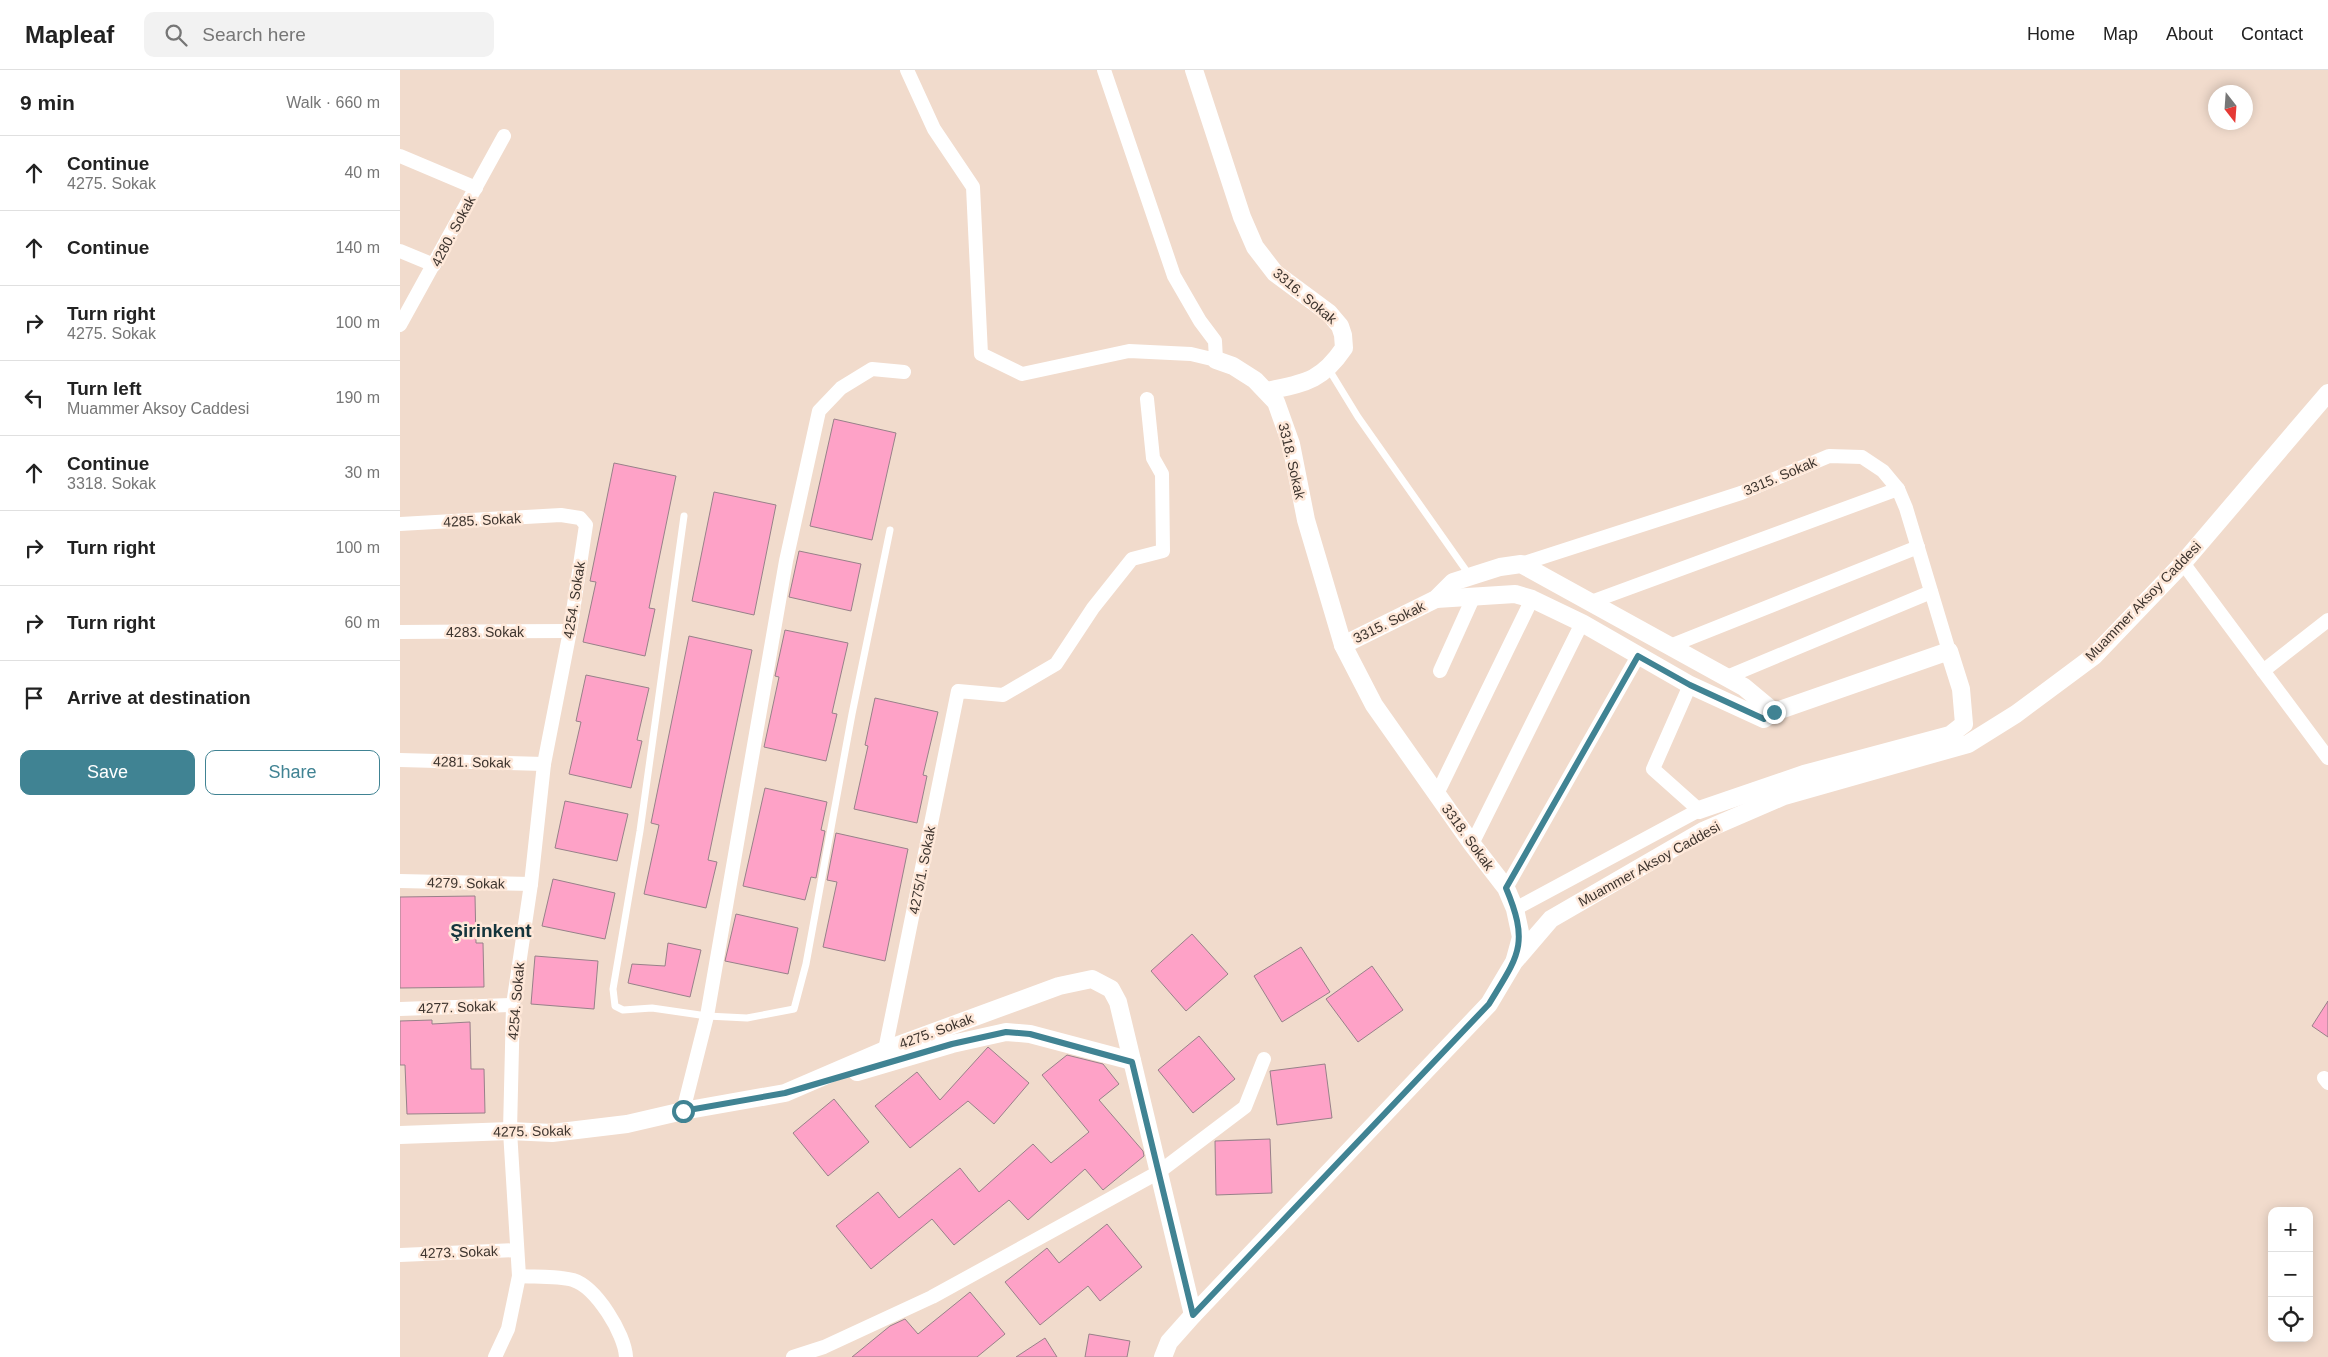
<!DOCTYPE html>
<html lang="en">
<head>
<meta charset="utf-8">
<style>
  body { margin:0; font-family:Arial,sans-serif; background:#f2f2f2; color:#222 }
  .controls { position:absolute; right:15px; bottom:15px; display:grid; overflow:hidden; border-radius:10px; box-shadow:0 2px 12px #0003 }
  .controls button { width:45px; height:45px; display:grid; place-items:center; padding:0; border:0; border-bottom:1px solid #e0e0e0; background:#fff; color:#222; font:25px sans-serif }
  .compass { position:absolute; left:1808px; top:15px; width:45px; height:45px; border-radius:50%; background:#fff; box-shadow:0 2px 12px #0003; rotate:163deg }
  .stop { position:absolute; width:15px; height:15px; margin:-11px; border:4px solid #408393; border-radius:50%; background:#fff }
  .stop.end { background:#408393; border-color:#fff; box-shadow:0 1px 5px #0008 }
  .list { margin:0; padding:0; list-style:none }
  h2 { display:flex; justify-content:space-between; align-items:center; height:65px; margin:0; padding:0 20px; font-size:21px }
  h2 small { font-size:16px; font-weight:400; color:#767676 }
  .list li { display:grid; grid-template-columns:32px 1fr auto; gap:15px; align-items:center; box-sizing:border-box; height:75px; padding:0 20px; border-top:1px solid #e0e0e0 }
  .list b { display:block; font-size:19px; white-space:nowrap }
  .list p { margin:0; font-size:16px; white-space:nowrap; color:#767676 }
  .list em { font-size:16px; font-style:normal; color:#767676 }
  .actions { display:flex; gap:10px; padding:15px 20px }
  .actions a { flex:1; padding:11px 0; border:1px solid #408393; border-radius:10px; text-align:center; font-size:18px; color:#408393 }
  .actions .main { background:#408393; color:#fff }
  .icon { flex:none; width:28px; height:28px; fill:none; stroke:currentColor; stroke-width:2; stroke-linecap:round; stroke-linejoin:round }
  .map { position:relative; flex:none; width:1928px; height:1287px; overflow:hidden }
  header { display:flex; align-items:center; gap:30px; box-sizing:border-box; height:70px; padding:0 25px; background:#fff; border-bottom:1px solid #e0e0e0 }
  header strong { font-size:24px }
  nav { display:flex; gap:28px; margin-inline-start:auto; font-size:18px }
  .search { width:350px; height:45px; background:#f2f2f2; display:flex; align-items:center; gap:12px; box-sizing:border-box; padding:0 18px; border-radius:10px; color:#767676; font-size:19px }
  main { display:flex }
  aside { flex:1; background:#fff }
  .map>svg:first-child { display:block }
</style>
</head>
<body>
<header>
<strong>Mapleaf</strong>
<div class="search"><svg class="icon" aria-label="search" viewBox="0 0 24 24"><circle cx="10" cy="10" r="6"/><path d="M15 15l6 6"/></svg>Search here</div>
<nav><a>Home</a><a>Map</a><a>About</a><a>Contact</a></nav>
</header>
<main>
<aside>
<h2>9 min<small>Walk · 660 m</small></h2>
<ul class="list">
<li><svg class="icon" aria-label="ahead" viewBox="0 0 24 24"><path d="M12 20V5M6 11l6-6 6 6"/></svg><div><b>Continue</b><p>4275. Sokak</p></div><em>40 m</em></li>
<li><svg class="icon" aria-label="ahead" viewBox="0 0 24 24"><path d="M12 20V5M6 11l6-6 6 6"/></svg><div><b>Continue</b></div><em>140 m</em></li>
<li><svg class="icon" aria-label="right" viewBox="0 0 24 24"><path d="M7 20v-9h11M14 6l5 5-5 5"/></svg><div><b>Turn right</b><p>4275. Sokak</p></div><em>100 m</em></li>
<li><svg class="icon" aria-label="left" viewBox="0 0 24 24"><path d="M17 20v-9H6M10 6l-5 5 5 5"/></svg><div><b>Turn left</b><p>Muammer Aksoy Caddesi</p></div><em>190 m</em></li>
<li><svg class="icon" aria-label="ahead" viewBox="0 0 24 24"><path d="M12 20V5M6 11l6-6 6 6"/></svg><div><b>Continue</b><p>3318. Sokak</p></div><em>30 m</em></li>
<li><svg class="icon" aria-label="right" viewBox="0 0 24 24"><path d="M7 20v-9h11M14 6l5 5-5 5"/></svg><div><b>Turn right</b></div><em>100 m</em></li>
<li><svg class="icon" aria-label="right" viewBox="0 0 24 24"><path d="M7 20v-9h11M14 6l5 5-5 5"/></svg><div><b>Turn right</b></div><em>60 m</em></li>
<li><svg class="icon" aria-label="arrive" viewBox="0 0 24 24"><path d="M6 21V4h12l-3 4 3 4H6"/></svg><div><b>Arrive at destination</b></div></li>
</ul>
<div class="actions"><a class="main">Save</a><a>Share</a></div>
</aside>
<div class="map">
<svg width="1928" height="1287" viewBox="0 0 1928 1287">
  <rect width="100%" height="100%" fill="#f1dbcc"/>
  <!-- building -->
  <g fill="#fea2c7" stroke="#988189">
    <polygon points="434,349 496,363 472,470 410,456"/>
    <polygon points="214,393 276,406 249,538 255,539 245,586 183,572 196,512 190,511"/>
    <polygon points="314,422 376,435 354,545 292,531"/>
    <polygon points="399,481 461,494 451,541 389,527"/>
    <polygon points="385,560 448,573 432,643 437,644 426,691 364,677 379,607 375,606"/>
    <polygon points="289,566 352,580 308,790 317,792 306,838 244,824 259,755 251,753"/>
    <polygon points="186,605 249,618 237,670 242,671 231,718 169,704 181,652 176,651"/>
    <polygon points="475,628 538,642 523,705 527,706 517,753 454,739 468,676 465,675"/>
    <polygon points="365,718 427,732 421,760 425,761 416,808 411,807 405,830 343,816"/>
    <polygon points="165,731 228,744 217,791 155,778"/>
    <polygon points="436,763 508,779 485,891 423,877 437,812 427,810"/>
    <polygon points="153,809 215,823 205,869 142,856"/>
    <polygon points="75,826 76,873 83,873 84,917 0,918 0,827"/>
    <polygon points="336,844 398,858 388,904 325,891"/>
    <polygon points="792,864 828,904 786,941 751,901"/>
    <polygon points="268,873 301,880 290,927 228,913 232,894 265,896"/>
    <polygon points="901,877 930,922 882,952 854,906"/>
    <polygon points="135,886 198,891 194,939 131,934"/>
    <polygon points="972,896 1003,940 958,972 926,929"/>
    <polygon points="1928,931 1928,967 1912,956"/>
    <polygon points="32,950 32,954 70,952 71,999 84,999 85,1043 7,1044 5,995 0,995 0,951"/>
    <polygon points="799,966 835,1009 793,1043 758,1000"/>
    <polygon points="588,977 629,1013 594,1054 568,1031 510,1078 475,1036 517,1002 540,1030"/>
    <polygon points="667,985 703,994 719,1014 699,1030 743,1081 744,1086 703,1120 685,1099 628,1150 609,1130 554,1175 532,1149 471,1199 436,1156 478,1122 499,1148 560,1098 579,1122 633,1074 651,1093 689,1062 642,1005"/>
    <polygon points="925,994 932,1048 877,1055 870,1001"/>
    <polygon points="434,1029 469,1072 428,1106 393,1063"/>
    <polygon points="870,1069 872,1123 816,1125 815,1071"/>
    <polygon points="707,1154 742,1197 700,1231 688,1216 640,1255 605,1212 647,1178 659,1193"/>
    <polygon points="570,1222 605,1264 577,1287 452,1287 490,1256 505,1249 518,1264"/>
    <polygon points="689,1264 730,1271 727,1287 685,1287"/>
    <polygon points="645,1268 657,1287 616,1287"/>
  </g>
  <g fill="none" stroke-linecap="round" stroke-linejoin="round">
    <!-- service -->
    <g stroke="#fff" stroke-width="7">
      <polyline points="928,298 958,347 1070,506"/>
      <polyline points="284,446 240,761 213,919 215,936 223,940 252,938 307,946 347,948 394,939 406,894 452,644 490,460"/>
    </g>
    <!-- minor -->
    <g stroke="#fff" stroke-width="14">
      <polyline points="507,0 534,59 573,117 581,284 622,304 729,281 791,284 816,290 815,271 800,251 774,206 704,0"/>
      <polyline points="0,86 76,118"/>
      <polyline points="0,181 34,195"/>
      <polyline points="0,255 104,66"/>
      <polyline points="0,454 161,445 180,448 186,455 170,561 144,694 131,814 113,935 110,1061 119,1206 108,1259 95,1287"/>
      <polyline points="1783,493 1928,688"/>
      <polyline points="1121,494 1341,423 1429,386 1462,387 1483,401 1498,419 1506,438 1549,581"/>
      <polyline points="1191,532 1498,419"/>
      <polyline points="0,562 170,561"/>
      <polyline points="1270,576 1518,477"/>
      <polyline points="1040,601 1073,528"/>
      <polyline points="1863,601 1928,550"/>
      <polyline points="1327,607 1531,522"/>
      <polyline points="0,690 144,694"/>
      <polyline points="1037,724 1132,529"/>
      <polyline points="1072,774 1182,553"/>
      <polyline points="0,811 131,814"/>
      <polyline points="1106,818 1238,586"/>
      <polyline points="1115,839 1299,740 1253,699 1290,615"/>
      <polyline points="0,939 113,935"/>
      <polyline points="485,980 558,621 603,625 656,594 693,538 732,489 763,481 762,404 753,388 747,329"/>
      <polyline points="1924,1008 1928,1013"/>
      <polyline points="283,1041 307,946 386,491 419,341 441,318 472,299 504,302"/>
      <polyline points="0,1185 117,1180"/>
      <path d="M119,1206C134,1207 158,1206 173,1210C196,1217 225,1264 226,1287"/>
      <polyline points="393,1287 424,1277 532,1227 759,1102 845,1037 864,989"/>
    </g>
    <!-- tertiary -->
    <g stroke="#fff" stroke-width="18">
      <path d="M794,0L842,147L855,177L875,203L929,243L940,256L943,265L944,278C921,312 904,313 867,321"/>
      <polyline points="816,290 833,296 855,310 876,332 891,374 906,450 943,575 974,635 1072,774 1106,818 1115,839 1121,867 1115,889"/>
      <polyline points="1036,529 1115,524 1132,529 1182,553 1290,615 1364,649 1374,642 1549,581 1561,619 1564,654 1550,665 1404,704 1299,740"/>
      <polyline points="943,575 1036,529 1053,512 1100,497 1121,494 1344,617 1374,642"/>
      <polyline points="457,1002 552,974 606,962 630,964 732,991"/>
      <polyline points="0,1065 110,1061 152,1063 227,1054 283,1041 385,1023 485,980 659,916 692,909 711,919 718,932 793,1245"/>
      <polyline points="763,1287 769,1272 793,1245 1089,934 1114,892 1151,849 1303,761 1384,726 1568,674 1616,644 1694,586 1783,493 1928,323"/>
    </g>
  </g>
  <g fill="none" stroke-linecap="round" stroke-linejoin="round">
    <!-- route -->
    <path stroke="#408393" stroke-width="6" d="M283,1041L385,1023L552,974L606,962L630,964L732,992L793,1245L1089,934C1118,886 1130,875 1106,818L1238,586L1290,615L1364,649L1374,642"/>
  </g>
  <g text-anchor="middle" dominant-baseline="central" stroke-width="5" stroke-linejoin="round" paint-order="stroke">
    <!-- street labels -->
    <g font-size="14" fill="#3d342e" stroke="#fee8d9">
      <text transform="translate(53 161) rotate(-62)">4280. Sokak</text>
      <text transform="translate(905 226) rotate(40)">3316. Sokak</text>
      <text transform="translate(892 391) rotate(77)">3318. Sokak</text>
      <text transform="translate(1380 406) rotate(-23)">3315. Sokak</text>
      <text transform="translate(82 450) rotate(-3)">4285. Sokak</text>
      <text transform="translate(174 530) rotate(-81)">4254. Sokak</text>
      <text transform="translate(1743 531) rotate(-46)">Muammer Aksoy Caddesi</text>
      <text transform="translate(989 552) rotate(-26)">3315. Sokak</text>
      <text x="85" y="562">4283. Sokak</text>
      <text transform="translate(72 692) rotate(1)">4281. Sokak</text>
      <text transform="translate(1068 767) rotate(54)">3318. Sokak</text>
      <text transform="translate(1249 794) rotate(-29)">Muammer Aksoy Caddesi</text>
      <text transform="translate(522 800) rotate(-79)">4275/1. Sokak</text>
      <text transform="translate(66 813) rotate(1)">4279. Sokak</text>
      <text transform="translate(116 931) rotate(-85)">4254. Sokak</text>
      <text transform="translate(57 937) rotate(-2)">4277. Sokak</text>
      <text transform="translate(536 961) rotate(-20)">4275. Sokak</text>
      <text transform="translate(132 1061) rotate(-1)">4275. Sokak</text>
      <text transform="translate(59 1182) rotate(-2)">4273. Sokak</text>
    </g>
    <!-- district labels -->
    <g font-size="19" font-weight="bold" fill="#14343c" stroke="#fee8d9">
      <text x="91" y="860">Şirinkent</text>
    </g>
  </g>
</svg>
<div class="controls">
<button>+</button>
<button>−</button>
<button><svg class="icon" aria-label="locate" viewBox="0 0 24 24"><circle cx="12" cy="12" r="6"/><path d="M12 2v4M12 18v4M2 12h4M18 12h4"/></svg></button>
</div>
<svg class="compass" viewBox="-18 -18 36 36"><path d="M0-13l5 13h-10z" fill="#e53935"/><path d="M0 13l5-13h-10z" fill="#767676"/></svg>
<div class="stop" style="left:283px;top:1041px"></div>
<div class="stop end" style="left:1374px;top:642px"></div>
</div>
</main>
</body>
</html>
